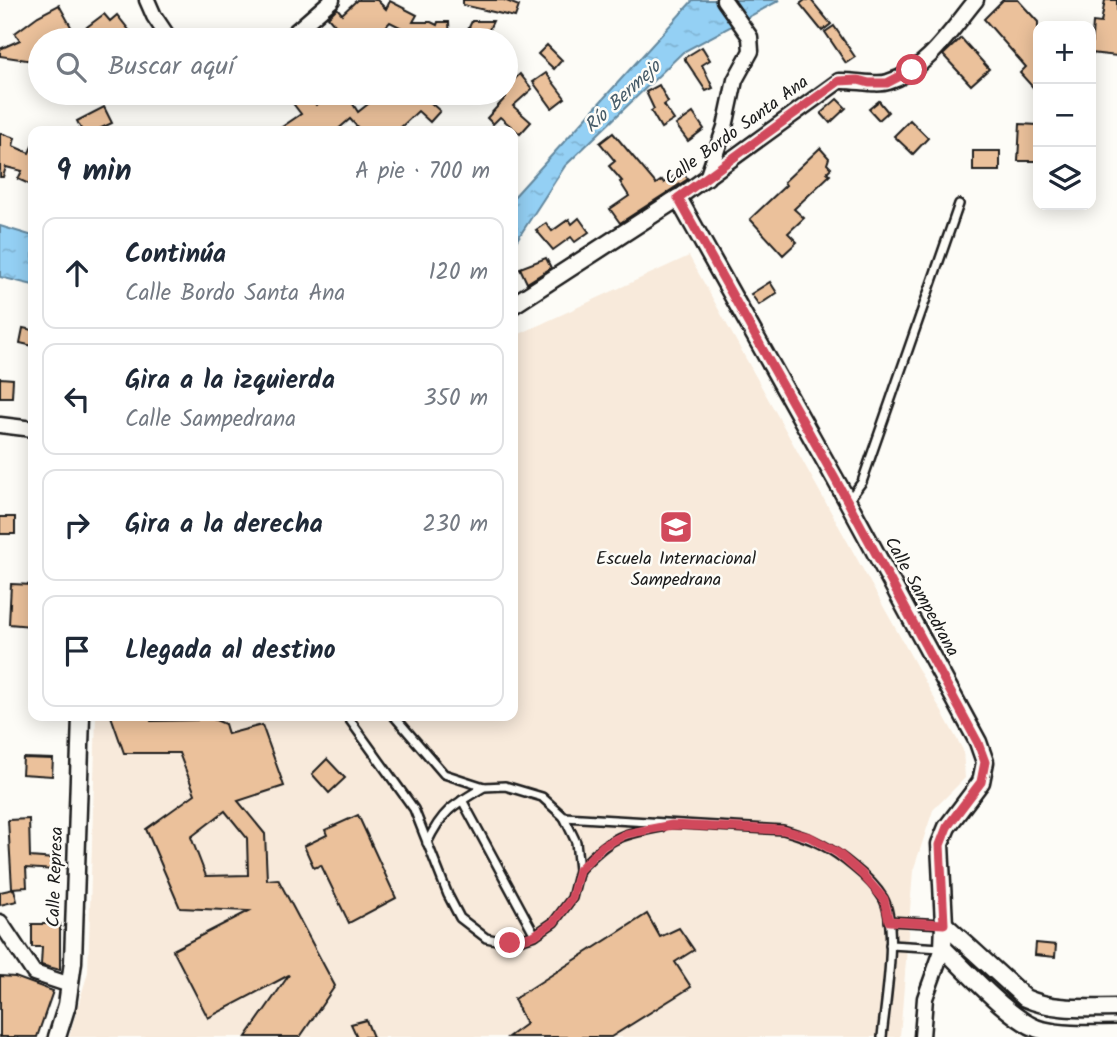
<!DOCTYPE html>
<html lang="es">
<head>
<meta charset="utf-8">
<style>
  body { margin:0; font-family:Kalam,sans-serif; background:#f2f2f3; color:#1f2937 }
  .controls { position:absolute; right:21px; top:21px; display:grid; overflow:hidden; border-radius:14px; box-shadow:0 4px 18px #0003 }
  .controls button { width:63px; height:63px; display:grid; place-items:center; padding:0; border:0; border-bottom:2px solid #e0e1e3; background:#fff; color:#1f2937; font:35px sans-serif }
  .stop { position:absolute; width:21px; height:21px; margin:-16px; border:5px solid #d1495b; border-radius:50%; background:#fff }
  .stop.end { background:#d1495b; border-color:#fff; box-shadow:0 2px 7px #0008 }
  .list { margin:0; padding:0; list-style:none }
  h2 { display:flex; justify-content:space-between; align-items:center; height:91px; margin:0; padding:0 28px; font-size:30px }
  h2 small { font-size:23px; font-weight:400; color:#747a83 }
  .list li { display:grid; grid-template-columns:46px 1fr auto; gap:21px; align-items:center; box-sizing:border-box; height:112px; margin:0 14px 14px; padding:0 14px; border:2px solid #e0e1e3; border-radius:14px }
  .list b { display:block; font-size:26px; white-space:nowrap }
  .list p { margin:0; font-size:23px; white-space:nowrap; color:#747a83 }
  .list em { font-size:23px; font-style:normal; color:#747a83 }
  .icon { flex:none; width:38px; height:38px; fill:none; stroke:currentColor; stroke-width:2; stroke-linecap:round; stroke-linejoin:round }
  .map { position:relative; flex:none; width:1117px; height:1037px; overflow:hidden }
  .search { position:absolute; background:#fff; box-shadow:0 4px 18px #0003; left:28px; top:28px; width:490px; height:77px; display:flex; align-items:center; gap:18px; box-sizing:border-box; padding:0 24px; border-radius:38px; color:#747a83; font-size:26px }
  .panel { position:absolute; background:#fff; box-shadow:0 4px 18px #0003; left:28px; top:126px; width:490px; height:595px; border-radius:14px }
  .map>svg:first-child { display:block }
</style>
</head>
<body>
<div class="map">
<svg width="1117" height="1037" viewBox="0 0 1117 1037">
  <defs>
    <pattern id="water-ripples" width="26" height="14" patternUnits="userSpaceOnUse" patternTransform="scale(1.75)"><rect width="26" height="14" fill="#94d0f4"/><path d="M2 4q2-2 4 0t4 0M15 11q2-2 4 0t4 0" fill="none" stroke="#7fb2d1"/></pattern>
  </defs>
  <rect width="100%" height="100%" fill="#fdfcf7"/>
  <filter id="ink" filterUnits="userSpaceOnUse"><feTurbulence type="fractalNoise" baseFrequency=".0143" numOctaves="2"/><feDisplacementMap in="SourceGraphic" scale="14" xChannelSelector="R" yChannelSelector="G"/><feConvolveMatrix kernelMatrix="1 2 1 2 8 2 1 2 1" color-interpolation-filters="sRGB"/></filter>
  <g filter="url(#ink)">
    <!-- built -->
    <polygon fill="#f8eadb" points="689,256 963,750 965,778 933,810 913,871 900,1037 69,1037 88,972 96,716 513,716 513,337"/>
    <!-- water -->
    <g fill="url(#water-ripples)" stroke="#64889e" stroke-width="2">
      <polygon points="693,0 780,0 683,52 565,166 513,246 513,198"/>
      <polygon points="0,226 33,236 33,285 0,277"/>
    </g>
    <!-- building -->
    <g fill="#ebc19b" stroke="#1c1c1c" stroke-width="2" fill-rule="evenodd">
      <polygon points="357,0 377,0 386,9 390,1 417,15 413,22 431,22 437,25 438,22 449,22 450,40 411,40 414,34 390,22 374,40 318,40 335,25 328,17 337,8 342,14"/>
      <polygon points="463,0 504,0 519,6 515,17 463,5"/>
      <polygon points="805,0 811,0 831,24 822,31 800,4"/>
      <polygon points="1003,0 1018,0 1038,22 1038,93 1020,73 1026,67 984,19"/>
      <polygon points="1105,0 1117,0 1117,56 1091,53 1093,22 1101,23"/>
      <polygon points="59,5 74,32 59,40 40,40 40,62 0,56 0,49 20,40 15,33 38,16"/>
      <polygon points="104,14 110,21 117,15 137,40 92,40 83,30"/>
      <polygon points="472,21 493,21 484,40 463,40"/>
      <polygon points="834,26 855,57 846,63 825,32"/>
      <polygon points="961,38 989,69 971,85 943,55"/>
      <polygon points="547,45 562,60 554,69 538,54"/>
      <polygon points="702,47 710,60 702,65 713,88 706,91 684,58"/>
      <polygon points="546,73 565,98 552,108 533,82"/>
      <polygon points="520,74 532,89 513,106 531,122 520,134 500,117 493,124 487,118 506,97 506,87"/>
      <polygon points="659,85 668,102 664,105 674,120 661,128 651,111 654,109 646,92"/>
      <polygon points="285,93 307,93 316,105 336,93 346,93 358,112 382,93 420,93 440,111 430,122 418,111 397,131 361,131 350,119 336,131 276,131 301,114"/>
      <polygon points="837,99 846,108 830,123 821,113"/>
      <polygon points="879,101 888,112 879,120 869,109"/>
      <polygon points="104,107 112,123 95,131 82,131 77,121"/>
      <polygon points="693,113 704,129 688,141 676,125"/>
      <polygon points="910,120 928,138 913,154 894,136"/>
      <polygon points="1020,124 1038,125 1038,161 1018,161"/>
      <polygon points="0,133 15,138 13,146 29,153 33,144 33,186 18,179 22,171 6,167 3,177 0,177"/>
      <polygon points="613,133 656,184 662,180 664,183 682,171 688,179 620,223 610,209 629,196 620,182 622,181 609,166 615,161 600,143"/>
      <polygon points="820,148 829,158 827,164 831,168 827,172 830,175 794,209 804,218 788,233 797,242 783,255 750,219 786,185 784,182"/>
      <rect x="973" y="151" width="27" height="20"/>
      <polygon points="579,218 589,232 575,242 571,237 553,250 536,230 546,223 552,231 569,219 572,224"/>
      <polygon points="546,258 551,268 527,283 520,268"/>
      <polygon points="770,282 777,293 759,305 751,294"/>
      <polygon points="23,328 33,330 33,346 20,343"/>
      <polygon points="0,378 13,379 12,397 0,397"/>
      <rect x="0" y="517" width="15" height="17"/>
      <polygon points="11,584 33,585 31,626 9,624"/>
      <path d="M111,716H149L151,721L197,720V716H211V718L225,724L228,734L262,725L284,786L238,801L265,834L267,880L278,879L335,986L300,1037H246L289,975L208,1018L173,950L249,911L180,908L146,829L195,794L179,753H124ZM225,811L247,838L248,875L206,876L191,837Z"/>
      <polygon points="23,758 53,759 52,776 22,774"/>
      <polygon points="327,759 345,778 329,793 312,774"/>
      <polygon points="358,815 396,898 349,923 321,865 314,868 304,846 327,835 325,830"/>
      <polygon points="29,819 30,857 55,859 55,870 26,868 27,887 12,888 8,820"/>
      <polygon points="14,889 17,901 0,905 0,892"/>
      <polygon points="647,914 660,937 679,928 694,950 675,962 691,987 611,1037 508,1037 526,1024 514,999"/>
      <polygon points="32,924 60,924 60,970 41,965 42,947 32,947"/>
      <polygon points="1036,943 1056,945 1055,957 1035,955"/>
      <polygon points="0,976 15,977 53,991 37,1037 0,1037"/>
      <polygon points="366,1020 373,1037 357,1037 351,1024"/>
    </g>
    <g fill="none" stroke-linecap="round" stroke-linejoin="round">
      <defs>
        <g id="service">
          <polyline points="848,501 862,482 959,204"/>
          <polyline points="347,716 414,809 448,895 460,918 486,938 510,943 535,935 554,922 572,898 579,870 576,842 564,817 542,797 505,786 484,787 444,774 394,716"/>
          <polyline points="462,800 535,935"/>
          <path d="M564,817L783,830C812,838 830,847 854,867C864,875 876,886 883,898C899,926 885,1004 882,1037"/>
          <path d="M427,843C442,811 453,805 484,787"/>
          <path d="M579,870C610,838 617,835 661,827"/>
          <polyline points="889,921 943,924"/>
          <polyline points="890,945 942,948"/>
        </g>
        <g id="minor">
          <polyline points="147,0 154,16 170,40"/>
          <polyline points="286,40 332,0"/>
          <polyline points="707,178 725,127 735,80 751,51 750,37 724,0"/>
          <path d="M678,198L839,81C854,80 877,86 888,82C926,71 952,29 976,0"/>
          <polyline points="0,425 33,429"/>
          <polyline points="0,922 34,973 70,985"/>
          <polyline points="922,1037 925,998 943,948"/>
        </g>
        <g id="tertiary">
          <path d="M513,305L678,198L848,502L978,742L985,762L981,782L947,827L940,844L944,924L943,948C965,969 1014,1024 1042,1030C1066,1036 1092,1034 1117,1034"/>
          <path d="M944,924L1025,998C1054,1011 1085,1008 1117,1008"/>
          <polyline points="57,1037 67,1005 73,962 81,716"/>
        </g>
      </defs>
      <!-- service casing -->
      <use href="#service" stroke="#1c1c1c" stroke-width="12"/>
      <!-- minor casing -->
      <use href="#minor" stroke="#1c1c1c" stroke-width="19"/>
      <!-- tertiary casing -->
      <use href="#tertiary" stroke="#1c1c1c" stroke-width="21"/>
      <!-- service -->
      <use href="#service" stroke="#fdfcf7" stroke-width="7"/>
      <!-- minor -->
      <use href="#minor" stroke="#fdfcf7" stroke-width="14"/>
      <!-- tertiary -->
      <use href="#tertiary" stroke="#fdfcf7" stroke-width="16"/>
    </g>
  </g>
  <g fill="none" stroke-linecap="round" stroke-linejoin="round" filter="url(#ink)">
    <!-- route -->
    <polyline stroke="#d1495b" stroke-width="9" points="510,943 535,935 554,922 572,898 579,870 603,846 626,834 672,825 783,830 810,837 838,853 862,874 884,899 889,921 944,924 940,845 947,827 981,782 985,762 978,743 848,502 678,198 839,81 858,80 869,83 887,83 912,70"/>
  </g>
  <!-- icons -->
  <defs>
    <symbol id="school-square" viewBox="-11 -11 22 22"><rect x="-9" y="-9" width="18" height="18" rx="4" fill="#d1495b" stroke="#fdfcf7"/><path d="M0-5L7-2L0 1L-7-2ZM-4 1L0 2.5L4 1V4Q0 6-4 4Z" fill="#fff"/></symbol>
  </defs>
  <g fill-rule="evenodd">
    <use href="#school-square" x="657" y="508" width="38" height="38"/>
  </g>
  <g text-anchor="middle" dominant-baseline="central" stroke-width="5" stroke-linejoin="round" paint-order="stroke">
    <!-- street labels -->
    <g font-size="18" fill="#1c1c1c" stroke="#fdfcf7">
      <text transform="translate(737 131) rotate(-36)">Calle Bordo Santa Ana</text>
      <text transform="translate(921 597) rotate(61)">Calle Sampedrana</text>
      <text transform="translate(56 877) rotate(-88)">Calle Represa</text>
    </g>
    <!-- poi labels -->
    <g font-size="18" fill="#1c1c1c" stroke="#fdfcf7">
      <text x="676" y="559">Escuela Internacional<tspan x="676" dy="21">Sampedrana</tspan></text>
    </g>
    <!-- water labels -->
    <g font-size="19" font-style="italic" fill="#465b68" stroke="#fdfcf7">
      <text transform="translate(623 97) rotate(-43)">Río Bermejo</text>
    </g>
  </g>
</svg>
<div class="controls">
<button>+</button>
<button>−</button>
<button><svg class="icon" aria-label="layers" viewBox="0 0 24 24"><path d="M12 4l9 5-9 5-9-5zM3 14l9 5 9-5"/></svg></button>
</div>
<div class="stop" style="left:912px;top:70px"></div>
<div class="stop end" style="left:510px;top:943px"></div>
<div class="search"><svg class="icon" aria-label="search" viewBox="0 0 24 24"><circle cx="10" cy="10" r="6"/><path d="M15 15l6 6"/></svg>Buscar aquí</div>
<section class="panel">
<h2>9 min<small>A pie · 700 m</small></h2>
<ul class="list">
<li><svg class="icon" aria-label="ahead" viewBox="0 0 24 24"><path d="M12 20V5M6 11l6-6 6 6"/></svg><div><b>Continúa</b><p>Calle Bordo Santa Ana</p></div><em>120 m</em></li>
<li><svg class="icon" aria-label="left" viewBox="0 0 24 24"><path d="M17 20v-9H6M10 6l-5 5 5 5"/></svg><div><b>Gira a la izquierda</b><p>Calle Sampedrana</p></div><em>350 m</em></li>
<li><svg class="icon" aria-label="right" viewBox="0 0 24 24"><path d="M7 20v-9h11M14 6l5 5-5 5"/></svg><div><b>Gira a la derecha</b></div><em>230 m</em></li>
<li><svg class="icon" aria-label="arrive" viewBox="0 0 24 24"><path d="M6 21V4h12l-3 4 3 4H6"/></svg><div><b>Llegada al destino</b></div></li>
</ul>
</section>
</div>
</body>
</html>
